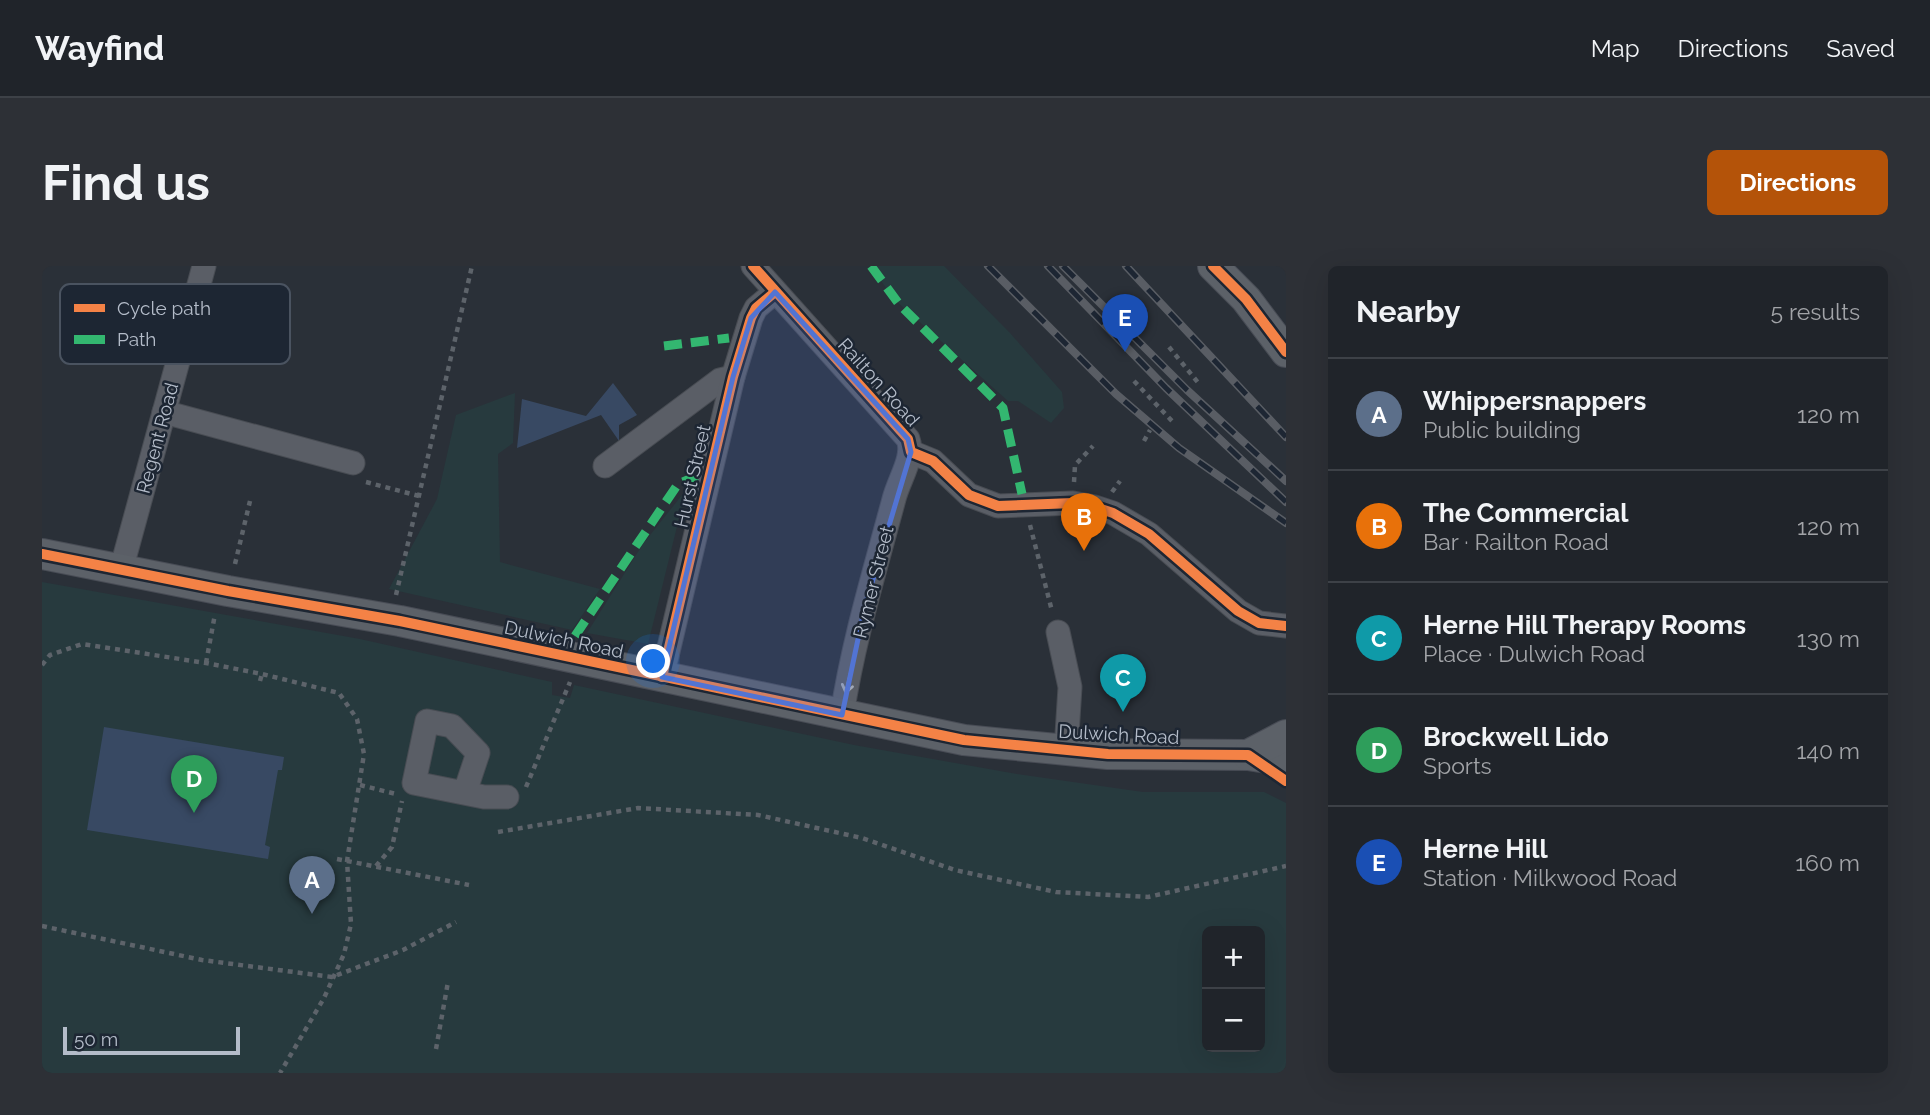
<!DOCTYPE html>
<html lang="en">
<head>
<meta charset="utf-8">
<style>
  body { margin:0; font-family:Raleway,sans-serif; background:#2d3036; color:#f1f3f6 }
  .controls { position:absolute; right:21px; bottom:21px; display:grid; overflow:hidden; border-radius:10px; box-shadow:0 7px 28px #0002 }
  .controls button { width:63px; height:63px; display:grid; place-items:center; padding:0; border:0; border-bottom:2px solid #3d4147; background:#20242a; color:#f1f3f6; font:35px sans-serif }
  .scale { position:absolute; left:21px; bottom:18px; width:177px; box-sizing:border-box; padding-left:7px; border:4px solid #b4bcc9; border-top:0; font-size:19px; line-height:24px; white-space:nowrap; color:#b4bcc9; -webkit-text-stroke:5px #1d2633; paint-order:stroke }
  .you { position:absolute; left:612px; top:396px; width:24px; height:24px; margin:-18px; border:5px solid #fff; border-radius:50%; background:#1a73e8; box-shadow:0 0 0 10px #1a73e833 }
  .badge { display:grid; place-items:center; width:46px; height:46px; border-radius:50%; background:#b45309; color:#fff; font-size:23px; font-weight:700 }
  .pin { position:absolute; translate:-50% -58px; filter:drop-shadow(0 2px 4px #0008) }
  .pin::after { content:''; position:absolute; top:37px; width:24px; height:21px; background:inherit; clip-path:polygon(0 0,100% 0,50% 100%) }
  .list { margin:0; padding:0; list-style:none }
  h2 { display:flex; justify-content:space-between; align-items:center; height:91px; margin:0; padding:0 28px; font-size:30px }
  h2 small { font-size:23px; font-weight:400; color:#a2a4a8 }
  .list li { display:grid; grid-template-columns:46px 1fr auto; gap:21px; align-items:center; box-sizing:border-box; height:112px; padding:0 28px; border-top:2px solid #3d4147 }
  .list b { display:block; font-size:26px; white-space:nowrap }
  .list p { margin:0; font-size:23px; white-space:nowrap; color:#a2a4a8 }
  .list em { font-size:23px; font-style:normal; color:#a2a4a8 }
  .map { position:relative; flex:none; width:1244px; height:807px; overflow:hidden; border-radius:10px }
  header { display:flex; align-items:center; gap:42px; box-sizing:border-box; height:98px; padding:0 35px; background:#20242a; border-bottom:2px solid #3d4147 }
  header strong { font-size:33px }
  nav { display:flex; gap:38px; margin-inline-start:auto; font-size:24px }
  .intro { display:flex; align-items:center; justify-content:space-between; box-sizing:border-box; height:168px; padding:0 42px }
  h1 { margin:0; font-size:49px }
  .button { padding:18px 32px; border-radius:10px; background:#b45309; color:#fff; font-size:24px; font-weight:700 }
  main { display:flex; gap:42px; padding:0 42px }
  aside { flex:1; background:#20242a; border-radius:10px; box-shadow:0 7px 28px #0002 }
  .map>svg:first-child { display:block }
</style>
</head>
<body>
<header>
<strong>Wayfind</strong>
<nav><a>Map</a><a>Directions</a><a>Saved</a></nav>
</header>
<div class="intro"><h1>Find us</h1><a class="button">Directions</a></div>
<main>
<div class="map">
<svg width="1244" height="807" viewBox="0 0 1244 807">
  <rect width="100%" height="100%" fill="#2a3038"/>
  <!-- green -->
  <g fill="#273a3e" fill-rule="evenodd">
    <polygon points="828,0 902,0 968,67 1020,126 1022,142 1009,157 976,135 966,135 853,34"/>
    <polygon points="473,127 471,177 456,188 458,296 558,323 530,364 347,323 395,233 414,149"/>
    <polygon points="644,224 606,378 545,367 601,278"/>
    <path d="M0,316L318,373L510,416V429L528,432L532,419L812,479L975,508L1101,526H1222L1244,537V807H0ZM1165,665H1218V781H1165Z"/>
  </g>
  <!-- water -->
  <g fill="#384963">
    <polygon points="571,117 595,149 577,159 577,175 559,149 475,182 480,133 544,150"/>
    <polygon points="62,461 242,491 240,504 236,504 223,579 228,581 226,593 45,564"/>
  </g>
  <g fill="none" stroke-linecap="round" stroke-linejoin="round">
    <defs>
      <g id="minor">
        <path d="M711,0L866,173C873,191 857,213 852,233C833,304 811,376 800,449"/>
        <polyline points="122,146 311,197"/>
        <polyline points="869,186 891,195 927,229 956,240 1031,237 1053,241 1071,247 1107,268 1196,345 1217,357 1244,360"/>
        <polyline points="563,200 678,114 691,111"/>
        <polyline points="79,304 162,0"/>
        <polyline points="1016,366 1028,421 1024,484"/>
        <polyline points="620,411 691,111 709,52 714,42 733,26"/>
        <polyline points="423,526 436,487 410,460 385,455 372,517 442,531 465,531"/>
      </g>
      <g id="major">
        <polyline points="1171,0 1204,33 1244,86"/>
        <polyline points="0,288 186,325 358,355 922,474 1066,488 1206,489 1244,495"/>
        <polyline points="1206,489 1244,469"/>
      </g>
    </defs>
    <!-- minor casing -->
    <use href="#minor" stroke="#484c53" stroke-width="25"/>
    <!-- major casing -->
    <use href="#major" stroke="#484c55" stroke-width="32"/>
    <!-- path -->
    <g stroke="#5d636a" stroke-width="4.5" stroke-dasharray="5 5" stroke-linecap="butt">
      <polyline points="1127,81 1158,119"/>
      <polyline points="1092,115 1130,155"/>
      <polyline points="1102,175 1108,164"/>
      <polyline points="324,216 377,230"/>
      <polyline points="1032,216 1033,199 1051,180"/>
      <polyline points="1070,226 1078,215"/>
      <polyline points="988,259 1010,345"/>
      <polyline points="193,298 208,235"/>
      <polyline points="354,329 430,0"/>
      <polyline points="164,397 173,348"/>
      <polyline points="0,399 8,389 40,378 164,397 220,408 297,427 315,453 322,488 305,595 309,658 302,688 282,732 238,807"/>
      <polyline points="218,415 220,408"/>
      <polyline points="318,519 354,528"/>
      <polyline points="484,521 528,416"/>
      <polyline points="456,566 596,542 716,549 820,572 913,604 1014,626 1106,631 1244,600"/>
      <polyline points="295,593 427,619"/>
      <polyline points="334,600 350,581 360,535"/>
      <polyline points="0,660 160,694 290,711 361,684 414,656"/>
      <polyline points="394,783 406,716"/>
      <polyline points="1244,807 1244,806"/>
    </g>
    <!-- minor -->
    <use href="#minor" stroke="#5a5e66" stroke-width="23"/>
    <!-- major -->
    <use href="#major" stroke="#5c6168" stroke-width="30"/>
    <defs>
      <g id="rail">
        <polyline points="946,0 1074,128 1137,182 1244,257"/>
        <polyline points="1006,0 1124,122 1244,236"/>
        <polyline points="1021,0 1145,124 1244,215"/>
        <polyline points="1084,0 1244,171"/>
      </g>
    </defs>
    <!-- rail casing -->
    <use href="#rail" stroke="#595d64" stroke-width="8"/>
    <!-- rail -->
    <use href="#rail" stroke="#1d2633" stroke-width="5" stroke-dasharray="16" stroke-linecap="butt"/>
    <!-- quiet -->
    <g stroke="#33b770" stroke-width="9" stroke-dasharray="18 9" stroke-linecap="butt">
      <polyline points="829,0 857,38 961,142 980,228"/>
      <polyline points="622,80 687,72"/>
      <polyline points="533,370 636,218 655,210"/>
    </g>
    <defs>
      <g id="cycleway">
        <polyline points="711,0 866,173 869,186 891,195 927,229 956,240 1031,237 1053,241 1071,247 1107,268 1196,345 1217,357 1244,360"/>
        <polyline points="1171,0 1204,33 1244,86"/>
        <polyline points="0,288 186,325 358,355 922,474 1066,488 1206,489 1244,515"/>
        <polyline points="620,411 691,111 709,52 714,42 733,26"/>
      </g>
    </defs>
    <!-- cycleway casing -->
    <use href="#cycleway" stroke="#1d2633" stroke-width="15"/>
    <!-- cycleway -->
    <use href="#cycleway" stroke="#f48246" stroke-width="10"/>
  </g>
  <!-- one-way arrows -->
  <defs><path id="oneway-shaft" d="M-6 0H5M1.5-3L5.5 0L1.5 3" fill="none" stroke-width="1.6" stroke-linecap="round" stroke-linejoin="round" transform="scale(1.75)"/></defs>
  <use stroke="#a2a9b5" href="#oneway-shaft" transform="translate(806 417) rotate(103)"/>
  <!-- marked area -->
  <path fill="#5274d3" fill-opacity="0.2" stroke="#5274d3" stroke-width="5" stroke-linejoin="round" d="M733,26L866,173L869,186L823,340L800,449L620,411L691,111L709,52Z"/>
  <g text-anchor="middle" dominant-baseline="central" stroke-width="5" stroke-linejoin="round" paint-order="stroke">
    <!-- street labels -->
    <g font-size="19" fill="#b4bcc9" stroke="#1d2633">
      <text transform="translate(837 116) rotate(48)">Railton Road</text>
      <text transform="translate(115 172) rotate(-75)">Regent Road</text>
      <text transform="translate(650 210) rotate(-77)">Hurst Street</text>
      <text transform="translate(831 316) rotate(-76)">Rymer Street</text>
      <text transform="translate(522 373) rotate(12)">Dulwich Road</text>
      <text transform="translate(1077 468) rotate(3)">Dulwich Road</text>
    </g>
  </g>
  <!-- legend -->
  <rect x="18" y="18" width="230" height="80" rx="10" fill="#1d2633" stroke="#4a5360" stroke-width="2"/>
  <rect x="32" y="38" width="31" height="8" fill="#f48246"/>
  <rect x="32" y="69" width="31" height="9" fill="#33b770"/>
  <g font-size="19" fill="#b4bcc9">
    <text x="75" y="49">Cycle path</text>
    <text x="75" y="80">Path</text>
  </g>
</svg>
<div class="controls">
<button>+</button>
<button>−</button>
</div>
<div class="scale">50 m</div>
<div class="you"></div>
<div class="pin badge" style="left:270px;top:648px;background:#5c6f8a">A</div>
<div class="pin badge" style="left:1042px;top:285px;background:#e8710a">B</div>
<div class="pin badge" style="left:1081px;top:446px;background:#0f9aa8">C</div>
<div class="pin badge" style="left:152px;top:547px;background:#2e9e5b">D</div>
<div class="pin badge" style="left:1083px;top:86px;background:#1a4fb4">E</div>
</div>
<aside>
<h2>Nearby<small>5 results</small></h2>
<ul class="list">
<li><span class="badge" style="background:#5c6f8a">A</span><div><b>Whippersnappers</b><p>Public building</p></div><em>120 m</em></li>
<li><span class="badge" style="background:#e8710a">B</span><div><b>The Commercial</b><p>Bar · Railton Road</p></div><em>120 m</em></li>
<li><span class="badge" style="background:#0f9aa8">C</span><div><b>Herne Hill Therapy Rooms</b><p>Place · Dulwich Road</p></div><em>130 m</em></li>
<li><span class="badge" style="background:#2e9e5b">D</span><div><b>Brockwell Lido</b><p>Sports</p></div><em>140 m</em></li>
<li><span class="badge" style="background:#1a4fb4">E</span><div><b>Herne Hill</b><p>Station · Milkwood Road</p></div><em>160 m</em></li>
</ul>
</aside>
</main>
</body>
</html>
